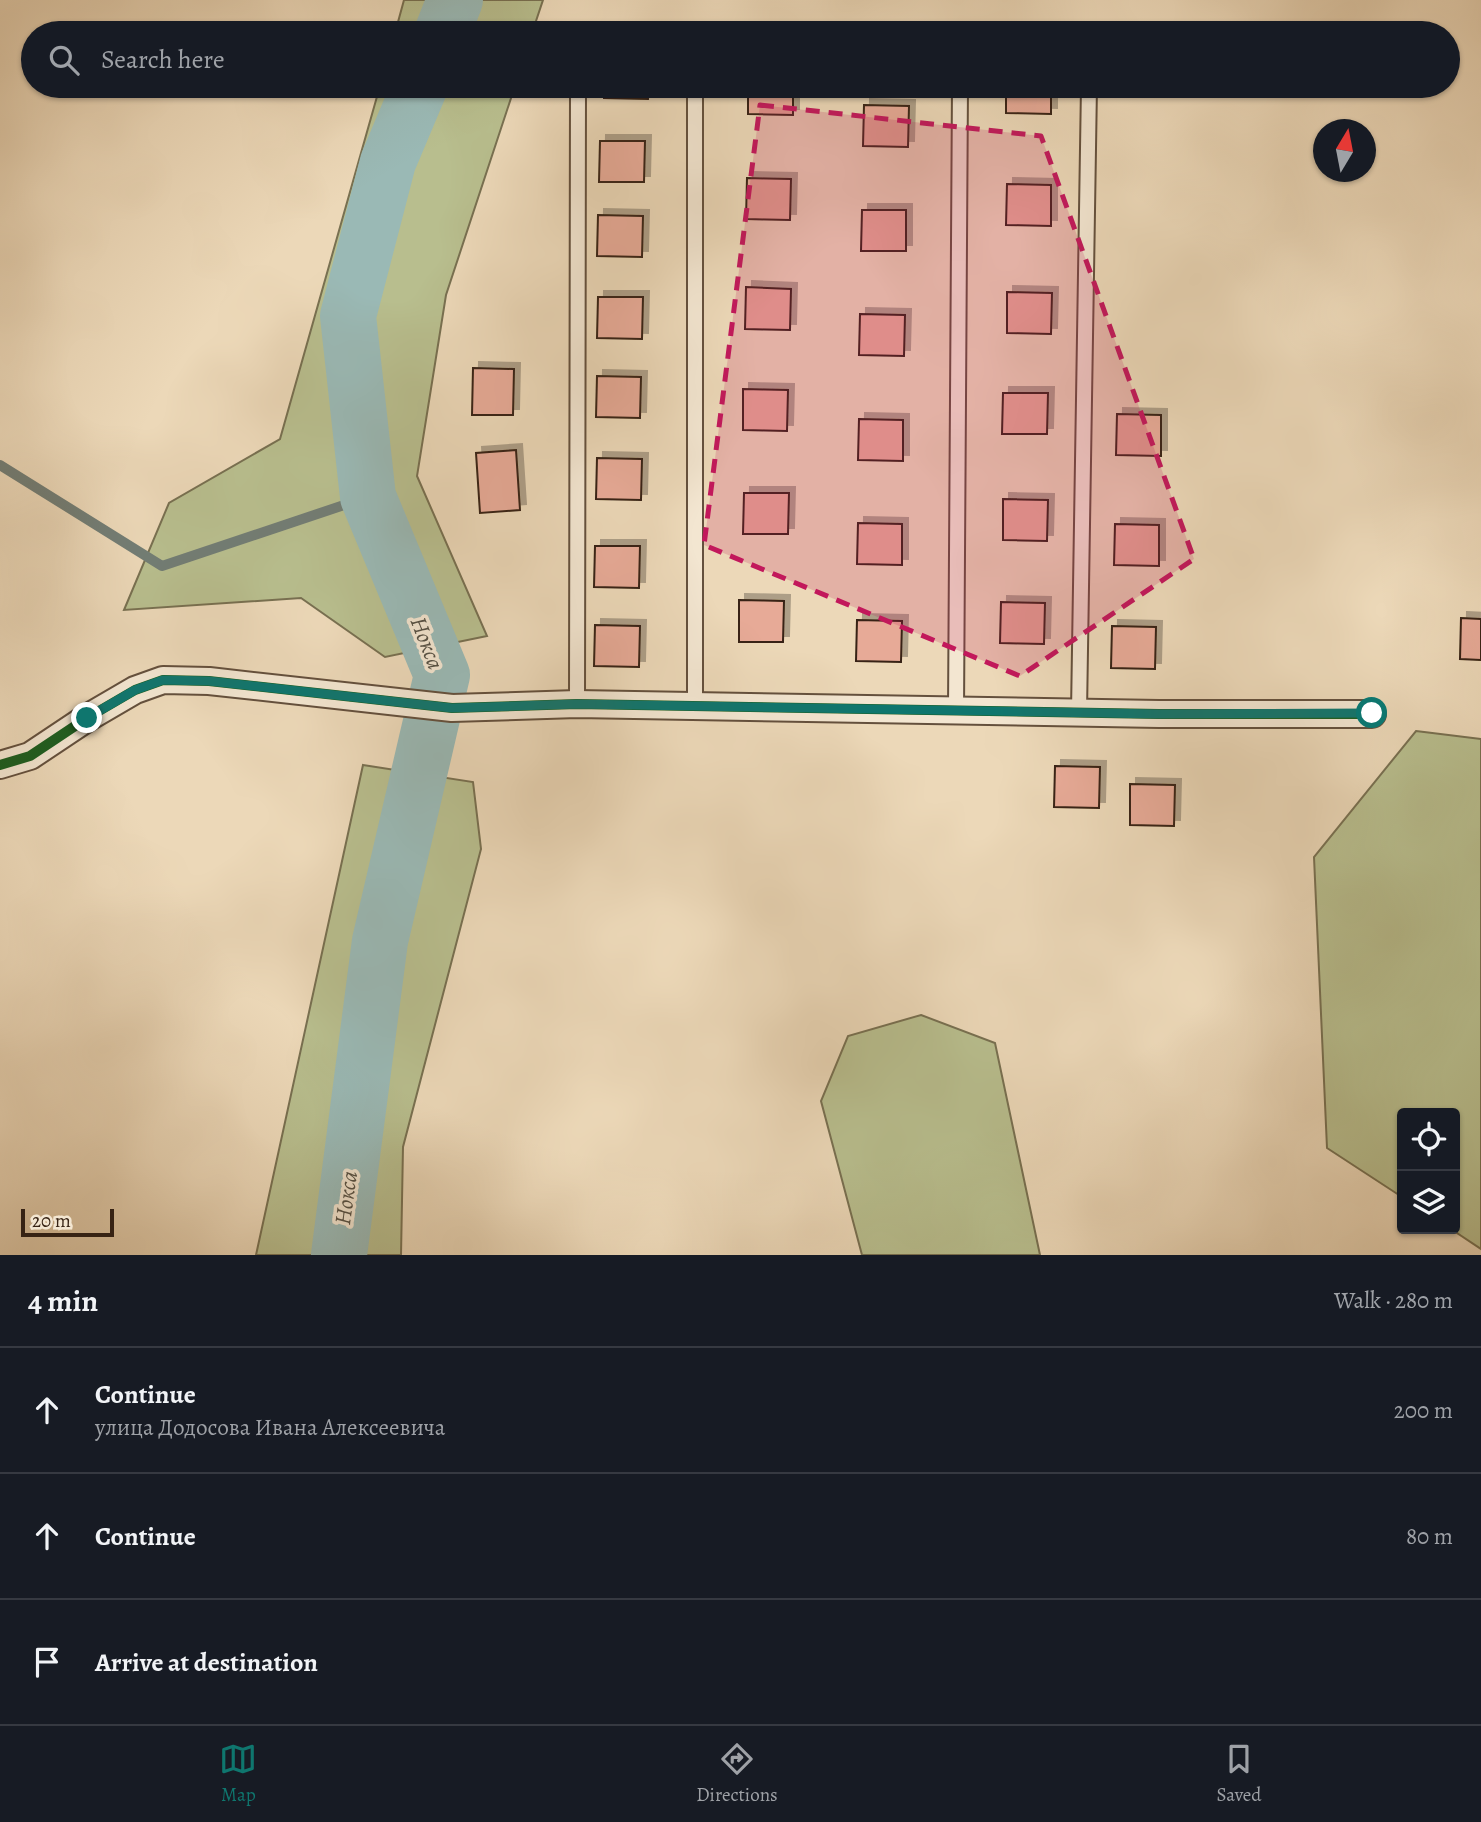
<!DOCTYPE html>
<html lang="en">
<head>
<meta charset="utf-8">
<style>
  body { margin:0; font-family:Alegreya,serif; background:#242831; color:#f1f3f6 }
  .controls { position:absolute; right:21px; bottom:21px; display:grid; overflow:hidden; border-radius:7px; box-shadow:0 2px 5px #0004 }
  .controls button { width:63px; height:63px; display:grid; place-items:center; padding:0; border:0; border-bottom:2px solid #363941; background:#171b24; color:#f1f3f6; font:35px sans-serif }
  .compass { position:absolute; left:1313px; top:119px; width:63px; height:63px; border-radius:50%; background:#171b24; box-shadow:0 2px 5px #0004; rotate:10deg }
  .scale { position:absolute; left:21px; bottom:18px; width:93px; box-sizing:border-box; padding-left:7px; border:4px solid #372314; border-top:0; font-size:19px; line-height:24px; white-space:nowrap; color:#372314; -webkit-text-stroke:5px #f3e6d1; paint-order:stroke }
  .stop { position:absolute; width:21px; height:21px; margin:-16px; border:5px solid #0f766e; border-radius:50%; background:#fff }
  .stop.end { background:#0f766e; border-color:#fff; box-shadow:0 2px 7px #0008 }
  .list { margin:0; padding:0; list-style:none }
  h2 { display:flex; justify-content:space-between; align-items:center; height:91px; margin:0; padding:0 28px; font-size:30px }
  h2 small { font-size:23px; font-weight:400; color:#9ea1a6 }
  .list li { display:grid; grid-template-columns:46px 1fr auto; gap:21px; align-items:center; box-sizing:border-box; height:126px; padding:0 28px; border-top:2px solid #363941 }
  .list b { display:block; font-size:26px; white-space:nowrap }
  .list p { margin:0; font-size:23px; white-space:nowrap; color:#9ea1a6 }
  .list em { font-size:23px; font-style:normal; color:#9ea1a6 }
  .icon { flex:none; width:38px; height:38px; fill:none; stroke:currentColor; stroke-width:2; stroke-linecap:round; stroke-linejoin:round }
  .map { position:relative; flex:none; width:1481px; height:1255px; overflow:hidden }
  .search { position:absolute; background:#171b24; box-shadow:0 2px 5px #0004; left:21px; right:21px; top:21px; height:77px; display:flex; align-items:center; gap:18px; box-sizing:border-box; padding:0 24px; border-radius:38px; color:#9ea1a6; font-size:26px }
  .sheet { height:469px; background:#171b24 }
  nav { display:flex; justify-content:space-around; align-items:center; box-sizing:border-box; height:98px; border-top:2px solid #363941; background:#171b24; font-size:19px; color:#9ea1a6 }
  nav a { display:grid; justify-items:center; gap:4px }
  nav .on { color:#0f766e }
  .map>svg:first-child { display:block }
</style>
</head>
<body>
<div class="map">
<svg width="1481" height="1255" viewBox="0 0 1481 1255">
  <defs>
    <filter id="shadow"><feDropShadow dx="6" dy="-6" stdDeviation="0" flood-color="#0004"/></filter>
  </defs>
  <rect width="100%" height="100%" fill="#ecd8b8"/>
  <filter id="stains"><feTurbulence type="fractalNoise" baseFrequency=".00286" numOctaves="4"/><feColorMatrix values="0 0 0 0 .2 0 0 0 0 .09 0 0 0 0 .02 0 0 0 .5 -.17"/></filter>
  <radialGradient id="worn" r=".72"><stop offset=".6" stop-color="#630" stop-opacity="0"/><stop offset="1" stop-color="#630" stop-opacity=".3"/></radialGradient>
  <!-- green -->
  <g fill="#b8be8e" stroke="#787051" stroke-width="2">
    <polygon points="404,0 543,0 532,33 395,33"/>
    <polygon points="380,86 515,86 446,295 417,476 487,636 385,657 301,598 124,610 169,503 280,439"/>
    <polygon points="1416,731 1481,739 1481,1249 1451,1229 1455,1229 1455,1113 1402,1113 1402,1197 1327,1148 1314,857"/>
    <polygon points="363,765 473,782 481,849 403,1147 401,1255 256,1255"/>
    <polygon points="921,1015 995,1043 1040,1255 862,1255 821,1101 848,1036"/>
  </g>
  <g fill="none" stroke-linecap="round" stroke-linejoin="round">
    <!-- stream -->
    <polyline stroke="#727d75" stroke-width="10" points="0,465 162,566 368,497"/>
    <!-- river -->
    <g stroke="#9ab9b5" stroke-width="56">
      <polyline points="442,33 455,0"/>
      <polyline points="339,1255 380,941 442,675 368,497 348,316 388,162 420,86"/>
    </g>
  </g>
  <!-- building -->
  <g fill="#e7aa97" stroke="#372314" stroke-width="2" filter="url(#shadow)">
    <polygon points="604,86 649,86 648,99 604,98"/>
    <polygon points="748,86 793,86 793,115 748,114"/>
    <polygon points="1006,86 1051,86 1051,114 1006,113"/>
    <polygon points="864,105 909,106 908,147 863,146"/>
    <polygon points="600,141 645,141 644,182 599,182"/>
    <polygon points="747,178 791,179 790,220 746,219"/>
    <polygon points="1007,184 1051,185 1051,226 1006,225"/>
    <polygon points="862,210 906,210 906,251 861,251"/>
    <polygon points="598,215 643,216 642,257 597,256"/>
    <polygon points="746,287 791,289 790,330 745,329"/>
    <polygon points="1007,292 1052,293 1051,334 1007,333"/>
    <polygon points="598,297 643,297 642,339 597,338"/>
    <polygon points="860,314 905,315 904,356 859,355"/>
    <polygon points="473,368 514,369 513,415 472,415"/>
    <polygon points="597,376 641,377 640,418 596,417"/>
    <polygon points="743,389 788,390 787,431 743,430"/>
    <polygon points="1003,393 1048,393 1047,434 1002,434"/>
    <polygon points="1117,414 1161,415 1161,456 1116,455"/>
    <polygon points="859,419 903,420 903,461 858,460"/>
    <polygon points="516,450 520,510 480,513 476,453"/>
    <polygon points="597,458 642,459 641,500 596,499"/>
    <polygon points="744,493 789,493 788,534 743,534"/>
    <polygon points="1003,499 1048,500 1047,541 1003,540"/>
    <polygon points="858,523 902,524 902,565 857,564"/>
    <polygon points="1115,524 1159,525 1159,566 1114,565"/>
    <polygon points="595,546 640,546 639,588 594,587"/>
    <polygon points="739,600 784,601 783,642 739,642"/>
    <polygon points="1001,602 1045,603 1044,644 1000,643"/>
    <polygon points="1461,618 1481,619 1481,660 1460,659"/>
    <polygon points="857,620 902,621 901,662 856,661"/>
    <polygon points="595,625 640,626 639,667 594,666"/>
    <polygon points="1112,626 1156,627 1155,669 1111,668"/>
    <polygon points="1055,766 1100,767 1099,808 1054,807"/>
    <polygon points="1130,784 1175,785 1174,826 1130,825"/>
  </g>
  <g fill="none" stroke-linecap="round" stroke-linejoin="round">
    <defs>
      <g id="lane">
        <polyline points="695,86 695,706"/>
        <polyline points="577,704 578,86"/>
        <polyline points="956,710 960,86"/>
        <polyline points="1079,712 1089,86"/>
      </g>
      <polyline id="street" points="0,765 30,756 87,718 135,690 163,680 209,681 452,708 577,704 1159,714 1372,714"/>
    </defs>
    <!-- lane casing -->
    <use href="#lane" stroke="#64503d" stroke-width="18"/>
    <!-- street casing -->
    <use href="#street" stroke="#64503d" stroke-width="30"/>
    <!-- lane -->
    <use href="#lane" stroke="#f3e6d1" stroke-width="14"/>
    <!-- street -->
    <use href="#street" stroke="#f3e6d1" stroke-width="26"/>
    <defs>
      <polyline id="cycleway" points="0,765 30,756 87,718 135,690 163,680 209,681 452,708 577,704 1159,714 1372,714"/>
    </defs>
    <!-- cycleway casing -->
    <use href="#cycleway" stroke="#f3e6d1" stroke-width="15"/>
    <!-- cycleway -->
    <use href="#cycleway" stroke="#1b5e20" stroke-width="10"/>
  </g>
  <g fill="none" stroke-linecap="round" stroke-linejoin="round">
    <!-- route -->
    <polyline stroke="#0f766e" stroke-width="9" points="87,718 135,690 163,680 209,681 452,708 577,704 1159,714 1372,713"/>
  </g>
  <!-- marked area -->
  <path fill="#c2185b" fill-opacity="0.2" stroke="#c2185b" stroke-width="5" stroke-dasharray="14 9" stroke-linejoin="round" d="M760,105L1041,136L1194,559L1020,676L704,545Z"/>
  <g text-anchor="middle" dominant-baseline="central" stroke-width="7" stroke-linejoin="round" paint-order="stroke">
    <!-- water labels -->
    <g font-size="23" font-style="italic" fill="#555044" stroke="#f3e6d1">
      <text transform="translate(427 643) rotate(69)">Нокса</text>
      <text transform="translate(346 1198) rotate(-82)">Нокса</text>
    </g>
  </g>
  <rect width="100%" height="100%" filter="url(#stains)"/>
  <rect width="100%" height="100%" fill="url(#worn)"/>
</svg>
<div class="controls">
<button><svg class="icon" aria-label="locate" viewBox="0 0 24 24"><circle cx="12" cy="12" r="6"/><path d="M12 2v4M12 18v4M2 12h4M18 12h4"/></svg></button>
<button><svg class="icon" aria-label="layers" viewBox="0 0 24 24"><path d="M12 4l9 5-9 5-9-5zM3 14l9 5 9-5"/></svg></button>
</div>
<svg class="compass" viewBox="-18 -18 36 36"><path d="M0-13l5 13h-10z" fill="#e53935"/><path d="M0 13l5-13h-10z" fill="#9ea1a6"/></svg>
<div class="scale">20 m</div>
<div class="stop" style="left:1372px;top:713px"></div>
<div class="stop end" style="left:87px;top:718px"></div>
<div class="search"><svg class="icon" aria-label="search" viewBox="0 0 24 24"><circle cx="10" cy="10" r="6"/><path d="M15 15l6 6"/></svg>Search here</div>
</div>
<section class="sheet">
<h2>4 min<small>Walk · 280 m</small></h2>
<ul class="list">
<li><svg class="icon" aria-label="ahead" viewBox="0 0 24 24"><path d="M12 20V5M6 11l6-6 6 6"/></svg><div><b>Continue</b><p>улица Додосова Ивана Алексеевича</p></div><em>200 m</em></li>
<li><svg class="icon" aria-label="ahead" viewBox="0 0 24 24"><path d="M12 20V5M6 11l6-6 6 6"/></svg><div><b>Continue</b></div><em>80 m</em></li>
<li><svg class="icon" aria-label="arrive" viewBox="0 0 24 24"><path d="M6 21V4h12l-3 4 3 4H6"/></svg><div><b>Arrive at destination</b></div></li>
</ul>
</section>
<nav>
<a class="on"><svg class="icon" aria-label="map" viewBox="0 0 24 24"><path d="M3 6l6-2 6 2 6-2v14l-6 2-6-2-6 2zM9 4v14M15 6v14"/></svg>Map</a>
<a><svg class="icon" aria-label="directions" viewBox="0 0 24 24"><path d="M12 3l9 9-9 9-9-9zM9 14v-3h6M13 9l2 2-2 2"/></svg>Directions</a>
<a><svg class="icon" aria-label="saved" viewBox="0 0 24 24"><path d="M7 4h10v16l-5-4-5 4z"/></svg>Saved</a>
</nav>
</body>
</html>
